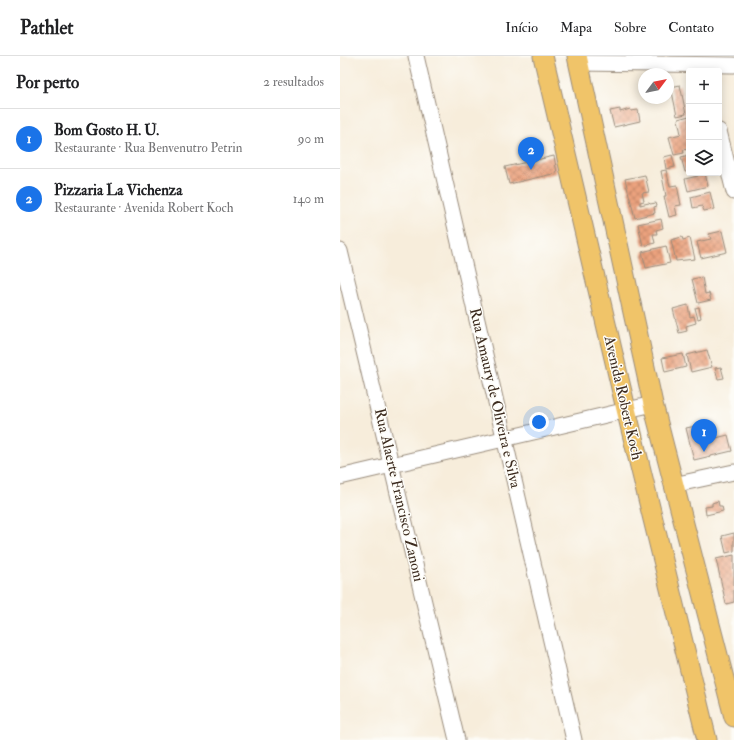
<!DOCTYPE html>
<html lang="pt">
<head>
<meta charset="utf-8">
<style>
  body { margin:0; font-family:"IM FELL Double Pica",serif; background:#f2f2f2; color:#202124 }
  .controls { position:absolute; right:12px; top:12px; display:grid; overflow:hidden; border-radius:4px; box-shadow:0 2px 10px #0003 }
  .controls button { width:36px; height:36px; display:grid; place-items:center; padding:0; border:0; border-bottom:1px solid #e0e0e0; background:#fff; color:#202124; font:20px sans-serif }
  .compass { position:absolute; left:298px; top:12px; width:36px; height:36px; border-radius:50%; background:#fff; box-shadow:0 2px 10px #0003; rotate:58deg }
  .you { position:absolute; left:199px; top:366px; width:14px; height:14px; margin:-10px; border:3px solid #fff; border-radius:50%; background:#1a73e8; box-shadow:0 0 0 6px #1a73e833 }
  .badge { display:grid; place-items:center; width:26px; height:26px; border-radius:50%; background:#1a73e8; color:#fff; font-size:13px; font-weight:700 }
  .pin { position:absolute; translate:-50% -33px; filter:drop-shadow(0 1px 2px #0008) }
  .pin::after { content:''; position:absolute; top:21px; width:14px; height:12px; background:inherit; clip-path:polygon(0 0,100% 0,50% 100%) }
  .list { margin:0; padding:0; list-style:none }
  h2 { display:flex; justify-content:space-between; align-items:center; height:52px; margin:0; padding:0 16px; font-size:17px }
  h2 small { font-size:13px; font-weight:400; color:#757577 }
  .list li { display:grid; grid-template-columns:26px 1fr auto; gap:12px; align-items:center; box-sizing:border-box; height:60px; padding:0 16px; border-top:1px solid #e0e0e0 }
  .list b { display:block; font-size:15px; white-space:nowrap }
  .list p { margin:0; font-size:13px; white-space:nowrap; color:#757577 }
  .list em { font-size:13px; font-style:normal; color:#757577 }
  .icon { flex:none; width:22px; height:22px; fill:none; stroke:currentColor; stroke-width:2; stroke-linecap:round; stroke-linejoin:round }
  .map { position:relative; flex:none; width:394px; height:684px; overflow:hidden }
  header { display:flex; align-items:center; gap:24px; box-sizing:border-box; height:56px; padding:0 20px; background:#fff; border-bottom:1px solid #e0e0e0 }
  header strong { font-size:19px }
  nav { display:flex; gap:22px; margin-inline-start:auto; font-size:14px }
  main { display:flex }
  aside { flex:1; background:#fff }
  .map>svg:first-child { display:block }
</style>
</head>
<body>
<header>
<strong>Pathlet</strong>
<nav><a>Início</a><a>Mapa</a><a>Sobre</a><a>Contato</a></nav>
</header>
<main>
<aside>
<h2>Por perto<small>2 resultados</small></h2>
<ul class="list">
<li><span class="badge">1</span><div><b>Bom Gosto H. U.</b><p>Restaurante · Rua Benvenutro Petrin</p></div><em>90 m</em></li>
<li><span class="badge">2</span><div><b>Pizzaria La Vichenza</b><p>Restaurante · Avenida Robert Koch</p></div><em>140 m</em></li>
</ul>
</aside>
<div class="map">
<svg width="394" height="684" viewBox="0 0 394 684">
  <defs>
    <pattern id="building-cross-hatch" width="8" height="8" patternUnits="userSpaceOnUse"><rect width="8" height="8" fill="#eba27e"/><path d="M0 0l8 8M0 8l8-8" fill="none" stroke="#c08467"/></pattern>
  </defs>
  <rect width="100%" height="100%" fill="#fdfcf7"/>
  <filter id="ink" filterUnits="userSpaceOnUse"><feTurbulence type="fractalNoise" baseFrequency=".025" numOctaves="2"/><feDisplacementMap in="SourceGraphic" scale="8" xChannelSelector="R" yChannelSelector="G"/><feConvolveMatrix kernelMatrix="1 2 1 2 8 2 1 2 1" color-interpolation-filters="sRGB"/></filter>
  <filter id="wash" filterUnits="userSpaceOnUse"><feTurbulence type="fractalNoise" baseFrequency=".012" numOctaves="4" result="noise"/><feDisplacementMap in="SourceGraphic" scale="16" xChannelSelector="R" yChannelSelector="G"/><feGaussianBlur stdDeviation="0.9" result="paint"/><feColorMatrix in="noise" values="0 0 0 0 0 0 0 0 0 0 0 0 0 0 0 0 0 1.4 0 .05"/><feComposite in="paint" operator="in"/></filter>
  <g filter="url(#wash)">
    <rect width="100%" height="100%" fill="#f7eddb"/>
    <g id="blocks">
      <!-- building -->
      <g fill="url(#building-cross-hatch)">
        <polygon points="340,29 346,58 337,60 331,31"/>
        <polygon points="280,53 280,56 290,53 291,55 298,54 300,65 274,71 270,55"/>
        <polygon points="349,60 349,93 343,94 344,97 334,99 329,81 341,78 338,63"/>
        <polygon points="332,99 335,111 326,113 324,101"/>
        <polygon points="349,99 349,115 345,116 341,101"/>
        <polygon points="214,100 217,117 169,128 165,111"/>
        <polygon points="326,114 330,130 337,129 341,149 335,150 337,159 329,161 324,140 326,140 321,115"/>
        <polygon points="358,117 365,117 368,130 348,135 345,123 358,120"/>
        <polygon points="305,119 309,136 302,137 304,145 300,146 300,149 309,147 310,148 316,147 317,150 314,151 315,157 295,162 285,123"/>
        <polygon points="370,136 374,153 364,155 362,150 353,152 351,141"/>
        <polygon points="321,163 323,172 316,174 317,178 313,178 315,187 303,190 298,168"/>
        <polygon points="382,175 387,196 361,202 357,186 371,183 369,178"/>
        <polygon points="342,181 343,184 350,182 355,203 336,205 331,184"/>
        <polygon points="326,190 330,207 306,212 302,196"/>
        <polygon points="362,221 365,238 369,237 371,244 358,247 352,223"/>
        <polygon points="348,249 350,261 354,260 356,267 346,270 347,275 339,277 333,253"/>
        <polygon points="359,251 361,262 358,263 355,252"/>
        <polygon points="367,294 372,311 351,316 347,299"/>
        <polygon points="343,298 346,311 325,316 322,302"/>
        <polygon points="381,311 384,322 378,323 375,312"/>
        <polygon points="356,370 360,386 388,379 392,395 354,404 346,372"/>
        <polygon points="378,445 379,450 382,450 383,455 366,459 365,451 372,450 372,447"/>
        <polygon points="394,477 394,495 386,497 382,480"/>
        <polygon points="394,499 394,546 386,548 376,503"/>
      </g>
    </g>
  </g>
  <g filter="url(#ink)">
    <use href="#blocks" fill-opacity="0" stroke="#998c7c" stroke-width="1"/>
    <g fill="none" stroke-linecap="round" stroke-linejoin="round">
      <defs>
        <g id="minor">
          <polyline points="76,0 234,684"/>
          <polyline points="239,7 394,9"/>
          <polyline points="379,75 394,136"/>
          <polyline points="0,195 117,684"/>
          <polyline points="0,421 313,348"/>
          <polyline points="333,429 394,416"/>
        </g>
        <g id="major">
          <polyline points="203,0 286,353 367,684"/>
          <polyline points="237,0 313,348 394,661"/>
        </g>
      </defs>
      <!-- minor casing -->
      <use href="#minor" stroke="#998c7c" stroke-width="17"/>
      <!-- major casing -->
      <use href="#major" stroke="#998c7c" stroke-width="21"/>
      <!-- minor -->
      <use href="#minor" stroke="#fff" stroke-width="15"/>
      <!-- major -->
      <use href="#major" stroke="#f0c469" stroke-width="19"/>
    </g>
  </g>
  <g text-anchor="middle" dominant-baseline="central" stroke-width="3" stroke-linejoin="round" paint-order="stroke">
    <!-- street labels -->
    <g font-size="15" fill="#3b2a1e" stroke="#fdfcf7">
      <text transform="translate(155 342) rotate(77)">Rua Amaury de Oliveira e Silva</text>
      <text transform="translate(283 342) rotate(77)">Avenida Robert Koch</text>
      <text transform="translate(59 439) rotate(77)">Rua Alaerte Francisco Zanoni</text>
    </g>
  </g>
</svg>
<div class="controls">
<button>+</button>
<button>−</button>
<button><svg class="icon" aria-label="layers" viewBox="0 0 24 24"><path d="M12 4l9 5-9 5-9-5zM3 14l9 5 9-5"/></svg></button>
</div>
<svg class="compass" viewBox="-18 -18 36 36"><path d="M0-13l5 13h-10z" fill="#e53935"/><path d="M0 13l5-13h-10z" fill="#757577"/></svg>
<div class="you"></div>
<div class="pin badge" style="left:364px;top:396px">1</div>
<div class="pin badge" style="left:191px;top:114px">2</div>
</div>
</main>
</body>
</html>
